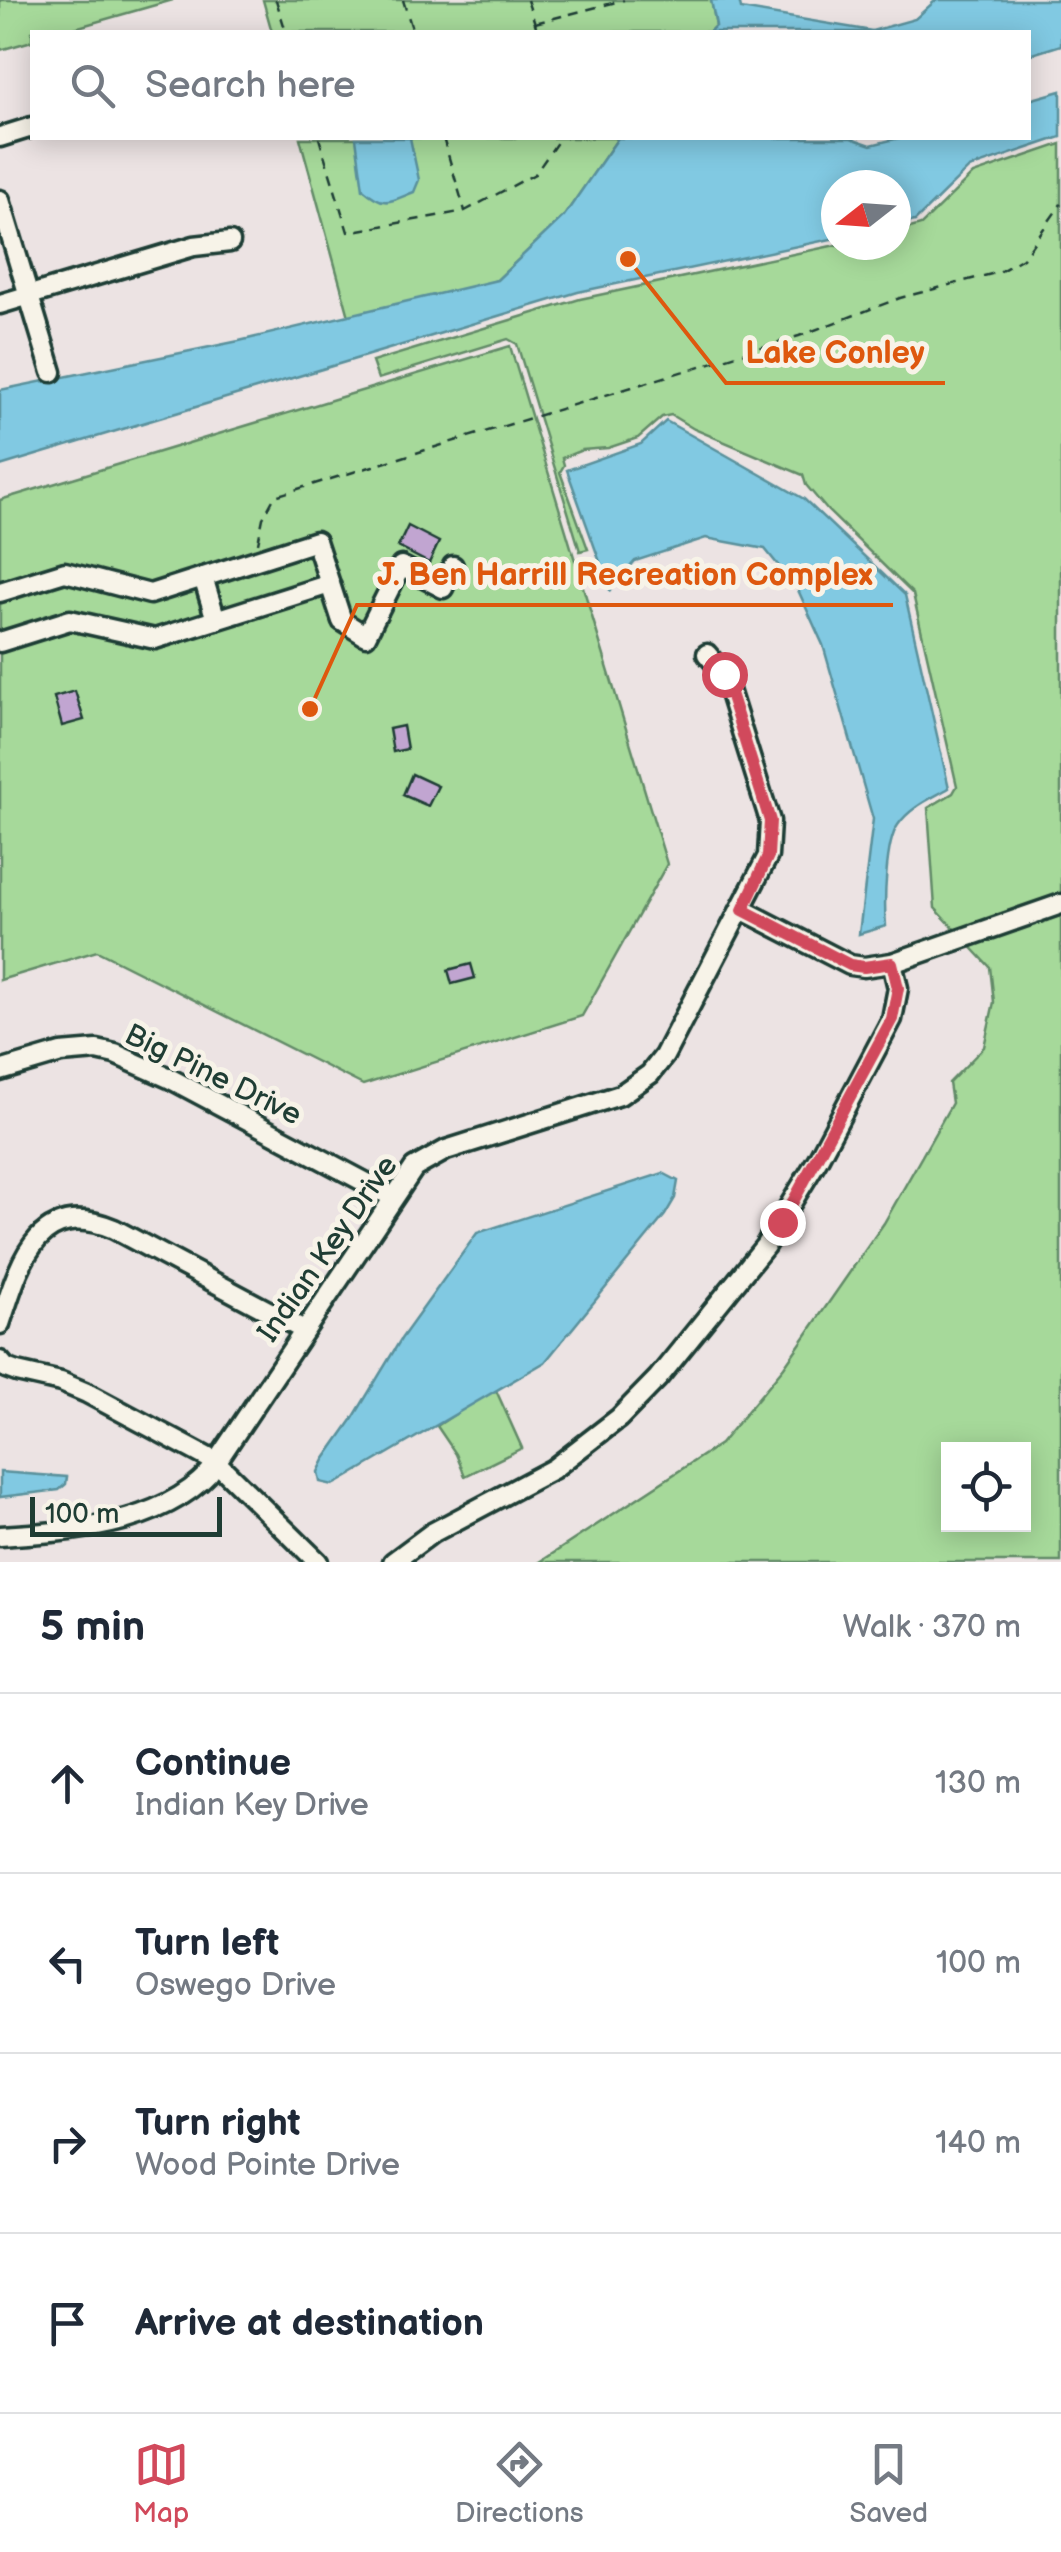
<!DOCTYPE html>
<html lang="en">
<head>
<meta charset="utf-8">
<style>
  body { margin:0; font-family:"Balsamiq Sans",sans-serif; background:#f6f6f7; color:#1f2937 }
  .controls { position:absolute; right:30px; bottom:30px; display:grid; overflow:hidden; border-radius:0px; box-shadow:0 5px 25px #0003 }
  .controls button { width:90px; height:90px; display:grid; place-items:center; padding:0; border:0; border-bottom:2px solid #e0e1e3; background:#fff; color:#1f2937; font:50px sans-serif }
  .compass { position:absolute; left:821px; top:170px; width:90px; height:90px; border-radius:50%; background:#fff; box-shadow:0 5px 25px #0003; rotate:253deg }
  .scale { position:absolute; left:30px; bottom:25px; width:192px; box-sizing:border-box; padding-left:10px; border:5px solid #1f3d34; border-top:0; font-size:28px; line-height:35px; white-space:nowrap; color:#1f3d34; -webkit-text-stroke:8px #f7f3e8; paint-order:stroke }
  .stop { position:absolute; width:30px; height:30px; margin:-22px; border:8px solid #d1495b; border-radius:50%; background:#fff }
  .stop.end { background:#d1495b; border-color:#fff; box-shadow:0 2px 10px #0008 }
  .list { margin:0; padding:0; list-style:none }
  h2 { display:flex; justify-content:space-between; align-items:center; height:130px; margin:0; padding:0 40px; font-size:42px }
  h2 small { font-size:32px; font-weight:400; color:#747a83 }
  .list li { display:grid; grid-template-columns:65px 1fr auto; gap:30px; align-items:center; box-sizing:border-box; height:180px; padding:0 40px; border-top:2px solid #e0e1e3 }
  .list b { display:block; font-size:38px; white-space:nowrap }
  .list p { margin:0; font-size:32px; white-space:nowrap; color:#747a83 }
  .list em { font-size:32px; font-style:normal; color:#747a83 }
  .icon { flex:none; width:55px; height:55px; fill:none; stroke:currentColor; stroke-width:2; stroke-linecap:round; stroke-linejoin:round }
  .map { position:relative; flex:none; width:1061px; height:1562px; overflow:hidden }
  .search { position:absolute; background:#fff; box-shadow:0 5px 25px #0003; left:30px; right:30px; top:30px; height:110px; display:flex; align-items:center; gap:25px; box-sizing:border-box; padding:0 35px; border-radius:0px; color:#747a83; font-size:38px }
  .sheet { height:850px; background:#fff }
  nav { display:flex; justify-content:space-around; align-items:center; box-sizing:border-box; height:140px; border-top:2px solid #e0e1e3; background:#fff; font-size:28px; color:#747a83 }
  nav a { display:grid; justify-items:center; gap:5px }
  nav .on { color:#d1495b }
  .map>svg:first-child { display:block }
</style>
</head>
<body>
<div class="map">
<svg width="1061" height="1562" viewBox="0 0 1061 1562">
  <rect width="100%" height="100%" fill="#ece3e3"/>
  <filter id="ink" filterUnits="userSpaceOnUse"><feTurbulence type="fractalNoise" baseFrequency=".01" numOctaves="2"/><feDisplacementMap in="SourceGraphic" scale="20" xChannelSelector="R" yChannelSelector="G"/><feConvolveMatrix kernelMatrix="1 2 1 2 8 2 1 2 1" color-interpolation-filters="sRGB"/></filter>
  <g filter="url(#ink)">
    <!-- green -->
    <g fill="#a6d99a" stroke="#628b67" stroke-width="2.5" fill-rule="evenodd">
      <polygon points="0,0 173,0 61,32 32,32 32,41 0,50"/>
      <polygon points="263,0 711,0 716,25 709,32 272,32"/>
      <polygon points="300,138 618,138 564,216 497,280 353,331"/>
      <path d="M1061,144V1562H540L720,1444L784,1367L884,1223L952,1103L949,1083L984,1047L994,1002L990,967L935,908L928,808L953,793L957,786L913,594L828,511L806,485L803,475L694,429L671,415L662,417L638,438L608,448L582,450L562,458L564,465L560,472L588,549L580,551L517,344L508,339L378,379L372,362L580,299L836,245H896V232L921,225L973,174ZM948,1450H1024V1524H948Z"/>
      <polygon points="510,346 667,864 582,1016 363,1085 97,951 0,980 0,500"/>
      <polygon points="495,1388 522,1448 465,1476 456,1454 437,1426"/>
    </g>
    <!-- water -->
    <g fill="#81c9e2" stroke="#5a919c" stroke-width="2.5">
      <polygon points="711,0 739,0 741,9 872,31 915,19 936,0 1061,0 1061,45 1029,55 1028,32 709,32 716,25"/>
      <polygon points="1061,91 1061,137 969,168 915,221 896,225 896,185 836,185 836,238 578,292 0,466 0,390 239,341 497,280 564,216 618,138 851,138 871,145 899,138 1028,138 1029,100"/>
      <path d="M356,138H410L419,180L414,192C389,202 385,208 363,189Z"/>
      <path d="M666,421L804,499L905,595L949,788C932,798 910,807 898,825C885,843 884,904 886,926L859,934L873,819L823,645L798,590L765,549L706,538L635,561L610,590L567,470L641,444Z"/>
      <polygon points="663,1173 678,1181 675,1198 665,1215 545,1362 339,1482 333,1485 320,1482 318,1472 324,1460 352,1420 401,1339 477,1233"/>
      <polygon points="0,1472 67,1477 66,1484 59,1490 0,1497"/>
    </g>
    <!-- building -->
    <g fill="#c1a5d1" stroke="#1f3d34" stroke-width="2.5">
      <polygon points="408,526 439,542 429,563 398,547"/>
      <polygon points="75,691 84,720 62,726 54,697"/>
      <polygon points="403,726 407,749 393,752 389,729"/>
      <polygon points="412,774 438,786 428,806 403,795"/>
      <polygon points="471,964 475,978 452,984 448,970"/>
    </g>
    <g fill="none" stroke-linecap="round" stroke-linejoin="round">
      <defs>
        <g id="minor">
          <polyline points="0,137 32,127"/>
          <polyline points="0,200 52,372"/>
          <polyline points="0,304 194,246 230,242"/>
          <polyline points="203,577 216,620"/>
          <polyline points="0,592 65,572 150,594 316,541 342,621 366,636 401,566 443,588 453,566"/>
          <polyline points="0,642 70,620 155,639 330,584"/>
          <polyline points="743,910 850,965 864,967 892,963 1061,904"/>
          <polyline points="0,1071 61,1053 97,1050 115,1054 169,1078 393,1197"/>
          <path d="M0,1324C19,1267 35,1196 114,1229L304,1330"/>
          <polyline points="0,1361 6,1368 17,1372 61,1382 87,1393 216,1462 318,1562"/>
          <path d="M0,1536C69,1532 159,1526 209,1473L414,1168L446,1150L620,1095L650,1074L664,1056L768,856L770,821L724,674L707,654"/>
          <polyline points="393,1562 432,1533 553,1469 619,1418 658,1378 765,1246 818,1159 892,1019 898,988 892,963"/>
        </g>
      </defs>
      <!-- minor casing -->
      <use href="#minor" stroke="#1f3d34" stroke-width="25"/>
      <!-- path -->
      <g stroke="#1f3d34" stroke-width="2.5" stroke-dasharray="10 8" stroke-linecap="butt">
        <polyline points="276,0 286,32"/>
        <polyline points="403,0 413,32"/>
        <polyline points="527,0 538,32"/>
        <polyline points="535,23 624,0"/>
        <polyline points="319,138 348,232 465,211 535,174 560,138"/>
        <polyline points="443,138 465,211"/>
        <polyline points="258,543 263,518 275,496 799,336 900,298 999,272 1023,258 1061,204"/>
      </g>
      <!-- minor -->
      <use href="#minor" stroke="#f7f3e8" stroke-width="18"/>
    </g>
  </g>
  <g fill="none" stroke-linecap="round" stroke-linejoin="round" filter="url(#ink)">
    <!-- route -->
    <polyline stroke="#d1495b" stroke-width="12" points="724,674 770,821 768,856 743,910 850,965 864,967 892,963 898,988 892,1019 782,1222"/>
  </g>
  <g text-anchor="middle" dominant-baseline="central" stroke-width="10" stroke-linejoin="round" paint-order="stroke">
    <!-- street labels -->
    <g font-size="30" fill="#1f3d34" stroke="#f7f3e8">
      <text transform="translate(213 1075) rotate(26)">Big Pine Drive</text>
      <text transform="translate(328 1249) rotate(-55)">Indian Key Drive</text>
    </g>
  </g>
  <!-- callouts -->
  <path fill="none" stroke="#de580e" stroke-width="4" d="M628 259L726 383H945M310 709L357 605H893"/>
  <g fill="#de580e" stroke="#f7f3e8" stroke-width="4">
    <circle cx="628" cy="259" r="10"/>
    <circle cx="310" cy="709" r="10"/>
  </g>
  <g font-size="32" text-anchor="middle" font-weight="bold" fill="#de580e" stroke="#f7f3e8" stroke-width="10" stroke-linejoin="round" paint-order="stroke">
    <text x="835" y="363">Lake Conley</text>
    <text x="625" y="585">J. Ben Harrill Recreation Complex</text>
  </g>
</svg>
<div class="controls">
<button><svg class="icon" aria-label="locate" viewBox="0 0 24 24"><circle cx="12" cy="12" r="6"/><path d="M12 2v4M12 18v4M2 12h4M18 12h4"/></svg></button>
</div>
<svg class="compass" viewBox="-18 -18 36 36"><path d="M0-13l5 13h-10z" fill="#e53935"/><path d="M0 13l5-13h-10z" fill="#747a83"/></svg>
<div class="scale">100 m</div>
<div class="stop" style="left:724px;top:674px"></div>
<div class="stop end" style="left:782px;top:1222px"></div>
<div class="search"><svg class="icon" aria-label="search" viewBox="0 0 24 24"><circle cx="10" cy="10" r="6"/><path d="M15 15l6 6"/></svg>Search here</div>
</div>
<section class="sheet">
<h2>5 min<small>Walk · 370 m</small></h2>
<ul class="list">
<li><svg class="icon" aria-label="ahead" viewBox="0 0 24 24"><path d="M12 20V5M6 11l6-6 6 6"/></svg><div><b>Continue</b><p>Indian Key Drive</p></div><em>130 m</em></li>
<li><svg class="icon" aria-label="left" viewBox="0 0 24 24"><path d="M17 20v-9H6M10 6l-5 5 5 5"/></svg><div><b>Turn left</b><p>Oswego Drive</p></div><em>100 m</em></li>
<li><svg class="icon" aria-label="right" viewBox="0 0 24 24"><path d="M7 20v-9h11M14 6l5 5-5 5"/></svg><div><b>Turn right</b><p>Wood Pointe Drive</p></div><em>140 m</em></li>
<li><svg class="icon" aria-label="arrive" viewBox="0 0 24 24"><path d="M6 21V4h12l-3 4 3 4H6"/></svg><div><b>Arrive at destination</b></div></li>
</ul>
</section>
<nav>
<a class="on"><svg class="icon" aria-label="map" viewBox="0 0 24 24"><path d="M3 6l6-2 6 2 6-2v14l-6 2-6-2-6 2zM9 4v14M15 6v14"/></svg>Map</a>
<a><svg class="icon" aria-label="directions" viewBox="0 0 24 24"><path d="M12 3l9 9-9 9-9-9zM9 14v-3h6M13 9l2 2-2 2"/></svg>Directions</a>
<a><svg class="icon" aria-label="saved" viewBox="0 0 24 24"><path d="M7 4h10v16l-5-4-5 4z"/></svg>Saved</a>
</nav>
</body>
</html>
